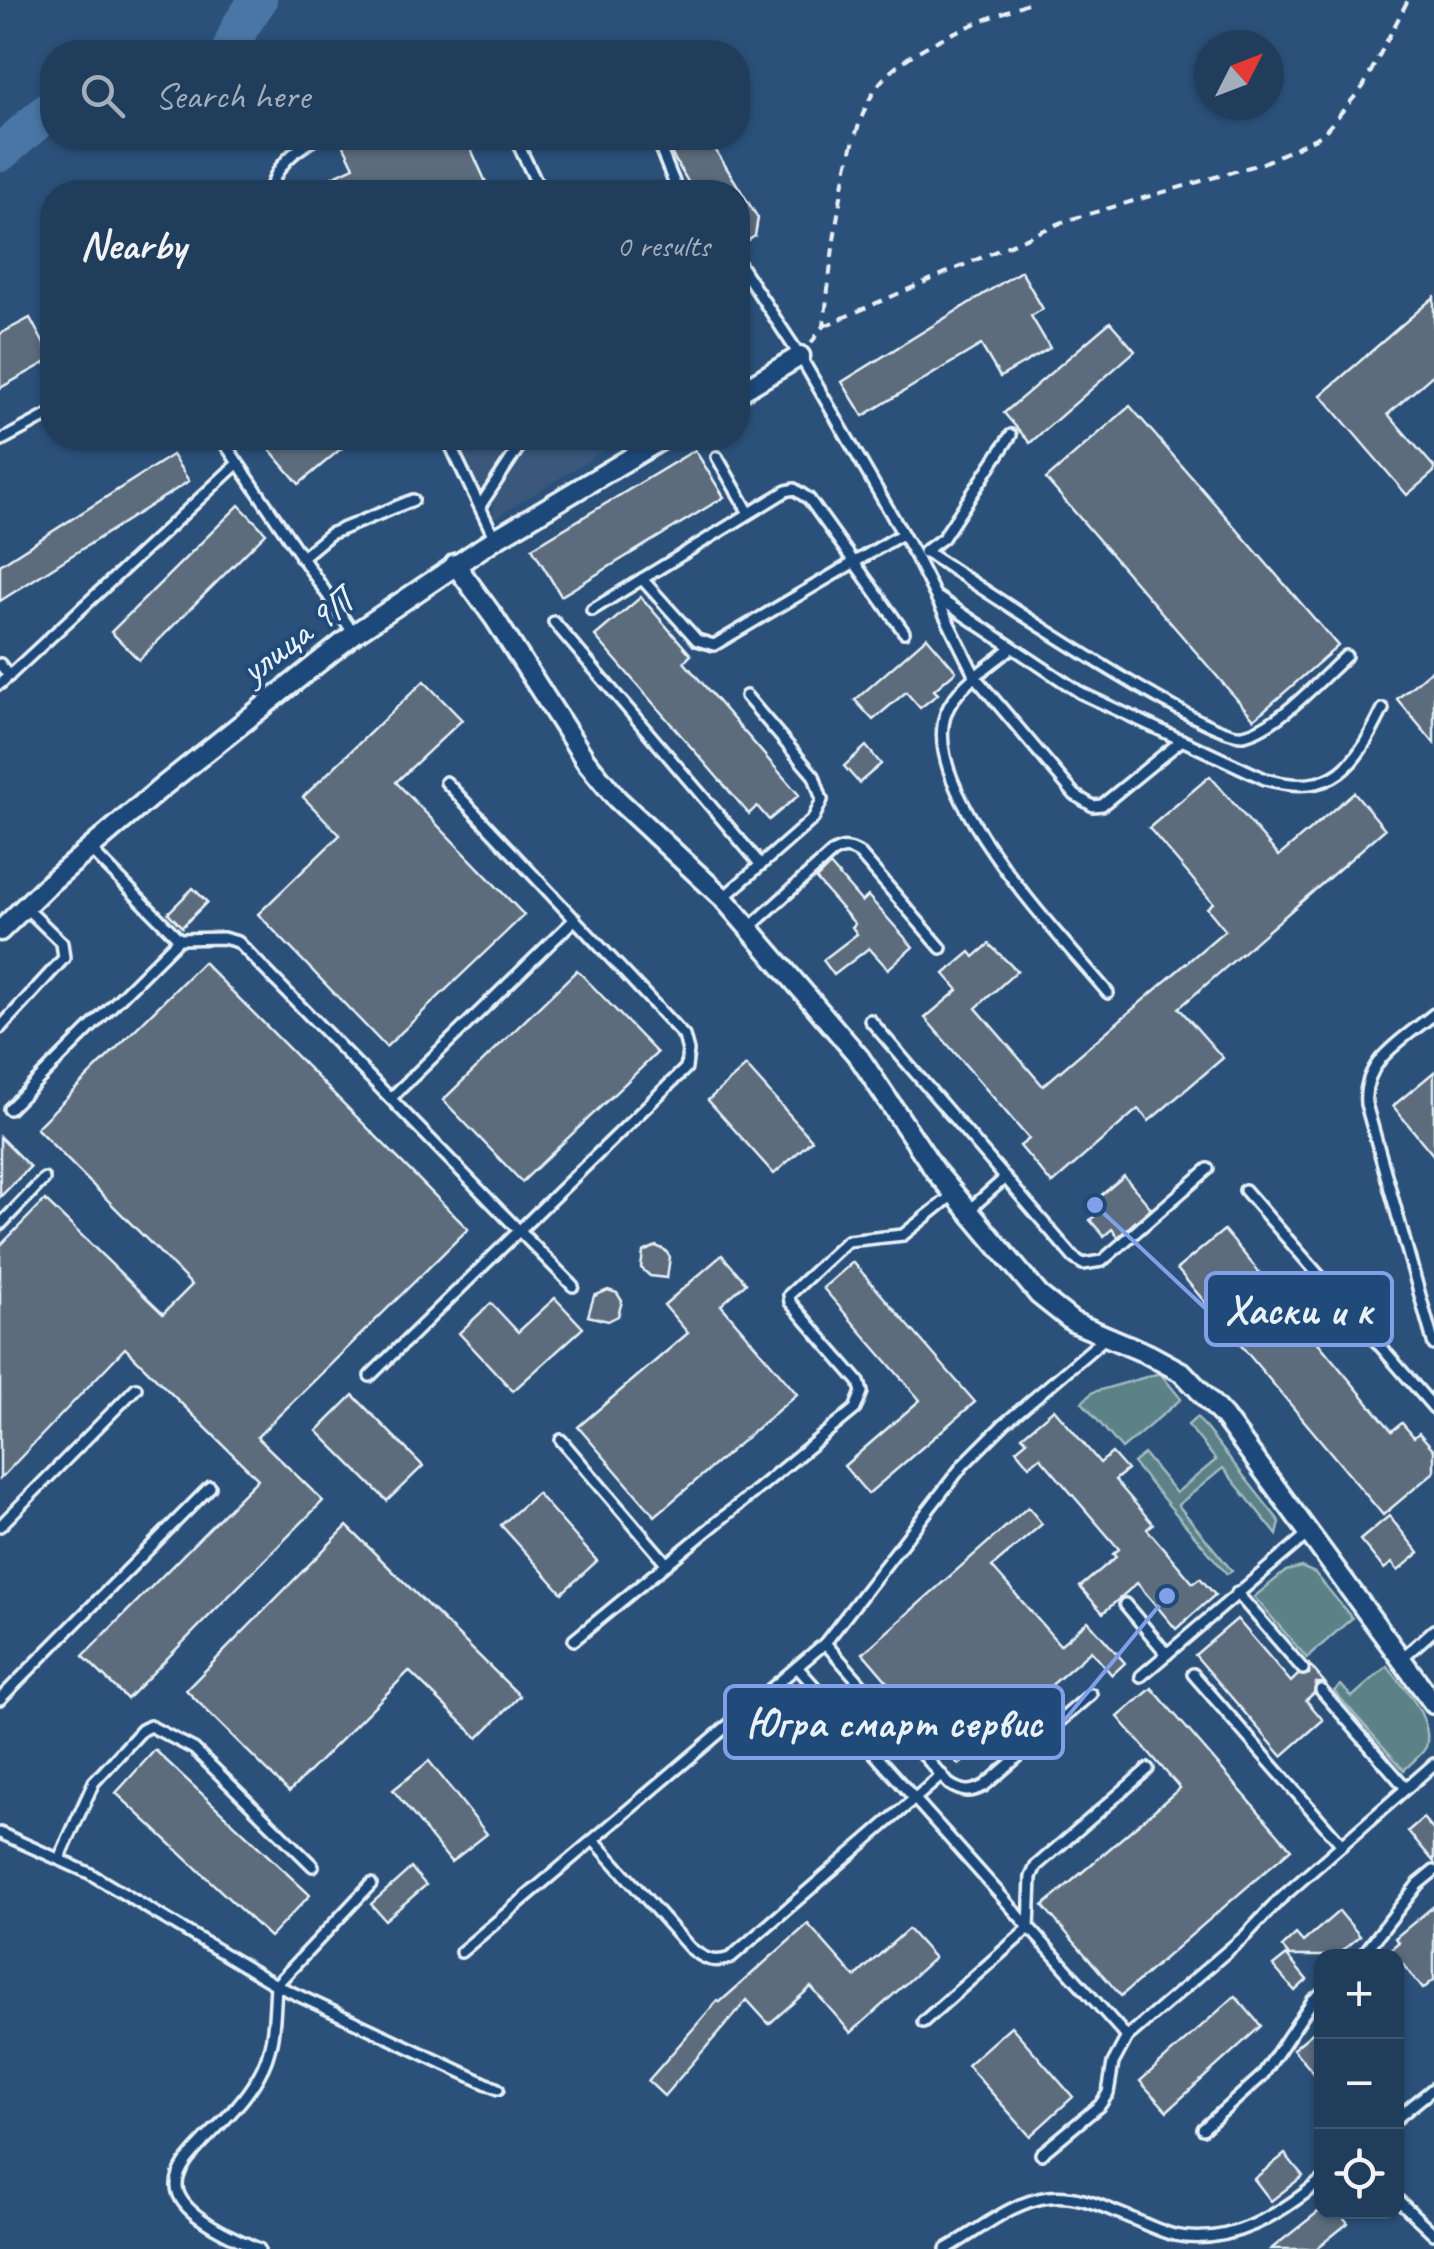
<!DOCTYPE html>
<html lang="en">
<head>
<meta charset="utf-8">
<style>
  body { margin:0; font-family:Caveat,sans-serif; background:#2d4865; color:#f1f3f6 }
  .controls { position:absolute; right:30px; bottom:30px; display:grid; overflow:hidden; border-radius:20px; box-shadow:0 2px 8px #0004 }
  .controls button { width:90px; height:90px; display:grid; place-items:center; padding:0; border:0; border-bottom:2px solid #3d5672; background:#203d5c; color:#f1f3f6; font:50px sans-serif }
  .compass { position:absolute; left:1194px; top:30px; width:90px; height:90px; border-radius:50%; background:#203d5c; box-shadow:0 2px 8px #0004; rotate:48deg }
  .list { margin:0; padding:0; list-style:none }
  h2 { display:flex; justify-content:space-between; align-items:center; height:130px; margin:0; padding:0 40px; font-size:42px }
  h2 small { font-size:32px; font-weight:400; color:#a2aebb }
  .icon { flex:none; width:55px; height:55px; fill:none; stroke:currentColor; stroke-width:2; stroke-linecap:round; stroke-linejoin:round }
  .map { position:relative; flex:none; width:1434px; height:2249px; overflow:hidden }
  .search { position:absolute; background:#203d5c; box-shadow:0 2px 8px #0004; left:40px; top:40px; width:710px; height:110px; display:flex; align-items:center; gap:25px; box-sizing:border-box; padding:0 35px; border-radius:40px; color:#a2aebb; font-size:38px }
  .panel { position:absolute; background:#203d5c; box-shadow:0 2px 8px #0004; left:40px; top:180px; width:710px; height:270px; border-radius:40px }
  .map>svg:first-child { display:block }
</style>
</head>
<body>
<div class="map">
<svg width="1434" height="2249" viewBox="0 0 1434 2249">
  <rect width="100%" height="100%" fill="#2b517a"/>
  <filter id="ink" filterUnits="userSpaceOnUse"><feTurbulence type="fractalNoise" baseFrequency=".01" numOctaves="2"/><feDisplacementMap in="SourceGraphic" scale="20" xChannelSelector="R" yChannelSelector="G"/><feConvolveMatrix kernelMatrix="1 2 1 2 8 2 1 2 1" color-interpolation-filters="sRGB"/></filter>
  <g filter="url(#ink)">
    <!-- built -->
    <polygon fill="#3a597b" points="456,438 624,438 493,519 494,495 479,488"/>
    <!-- green -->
    <g fill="#5c8287" stroke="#a2bac0" stroke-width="2.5">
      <polygon points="1160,1373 1181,1399 1122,1449 1082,1402 1093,1392"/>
      <polygon points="1197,1417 1280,1522 1277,1535 1223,1468 1178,1505 1232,1571 1227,1574 1133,1463 1144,1454 1176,1493 1216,1460 1188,1425"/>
      <polygon points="1301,1567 1315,1573 1352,1618 1307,1658 1254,1597 1286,1571"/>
      <path d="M1387,1666C1403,1686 1434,1719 1426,1747C1421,1756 1411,1763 1404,1770L1334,1691L1341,1685L1352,1697Z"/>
    </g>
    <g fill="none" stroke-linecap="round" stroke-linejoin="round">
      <!-- river -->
      <g stroke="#4976a5" stroke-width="38">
        <polyline points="230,52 240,27 258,0"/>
        <polyline points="0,153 52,108"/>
      </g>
    </g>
    <!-- building -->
    <g fill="#5c6c7c" stroke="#e8f1f8" stroke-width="2.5">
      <polygon points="358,138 466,138 488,187 477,192 300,192 354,167 343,144"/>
      <polygon points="696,138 708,138 758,218 755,236 738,247 738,192 694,192 671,153"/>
      <polygon points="1021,271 1043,309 1031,316 1050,348 1000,377 981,345 863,416 842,382"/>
      <polygon points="1434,297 1434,374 1388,414 1434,467 1434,472 1407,495 1321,395"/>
      <polygon points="30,318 52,359 0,388 0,334"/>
      <polygon points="1110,322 1135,351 1030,443 1004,413"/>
      <polygon points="1130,406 1338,646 1254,719 1046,479"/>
      <polygon points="260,438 335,438 343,447 299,484"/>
      <polygon points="695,450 724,497 561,596 532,548"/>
      <polygon points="172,455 189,481 0,601 0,565"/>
      <polygon points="239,505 266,533 139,660 111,632"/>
      <polygon points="641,597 691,655 684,662 799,795 769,820 757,806 749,814 595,636"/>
      <polygon points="927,637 956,671 934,690 938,694 920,708 906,692 873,720 855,700"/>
      <polygon points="1434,668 1434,743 1397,699"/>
      <polygon points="424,681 462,720 396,782 524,915 386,1047 258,914 340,835 303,797"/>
      <polygon points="866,746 881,764 859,783 844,766"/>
      <polygon points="1210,776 1279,856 1354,792 1385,829 1179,1008 1223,1058 1149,1121 1138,1109 1052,1184 1020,1146 1029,1139 925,1018 958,990 944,974 970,952 974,957 989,944 1017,971 976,1008 1043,1086 1225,930 1207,908 1213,903 1149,828"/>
      <polygon points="830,865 862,902 868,896 913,947 888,969 869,948 834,975 823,960 857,934 852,927 855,924 816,879"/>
      <polygon points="193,888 207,902 182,927 168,913"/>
      <polygon points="203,962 468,1229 257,1437 323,1501 127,1699 83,1656 258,1479 125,1348 0,1479 0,1246 45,1200 163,1314 192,1285 36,1128"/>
      <polygon points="577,970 657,1053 522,1182 443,1100"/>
      <polygon points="746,1066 812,1140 774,1174 708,1100"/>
      <polygon points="1434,1072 1434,1156 1393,1106"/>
      <polygon points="0,1137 30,1167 0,1197"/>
      <polygon points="1124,1176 1151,1208 1118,1237 1112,1229 1104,1236 1090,1220 1098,1213 1091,1204"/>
      <polygon points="1224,1230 1392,1431 1402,1423 1414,1437 1419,1433 1434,1450 1434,1472 1383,1515 1177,1269"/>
      <polygon points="656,1246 665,1250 670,1257 667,1278 650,1276 641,1268 643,1252"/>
      <polygon points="722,1255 746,1283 721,1305 797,1394 655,1516 578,1427 688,1333 664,1305"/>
      <polygon points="853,1262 975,1402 868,1494 844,1466 920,1400 823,1288"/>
      <polygon points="608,1290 617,1293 622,1301 618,1316 608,1321 588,1316 594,1296"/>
      <polygon points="555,1298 583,1328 513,1391 459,1333 491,1303 518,1332"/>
      <polygon points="353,1395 423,1466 387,1501 317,1431"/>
      <polygon points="1054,1409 1100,1463 1112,1453 1127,1470 1115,1480 1153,1524 1147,1529 1193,1583 1200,1578 1215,1595 1176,1629 1137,1583 1103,1613 1080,1587 1116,1557 1113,1554 1119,1549 1040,1457 1029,1466 1016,1450 1027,1441 1022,1436"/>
      <polygon points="537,1493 597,1561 562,1593 501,1525"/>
      <polygon points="1028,1507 1042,1524 992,1567 1060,1645 1088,1621 1125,1663 1112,1675 1091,1651 959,1765 863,1653"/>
      <polygon points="1389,1516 1419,1553 1398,1571 1392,1563 1384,1569 1360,1540"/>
      <polygon points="347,1526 520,1696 478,1738 409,1671 289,1792 186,1690"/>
      <polygon points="1237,1619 1291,1682 1298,1675 1309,1674 1310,1665 1325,1683 1316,1683 1314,1693 1306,1700 1323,1720 1282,1756 1195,1655"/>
      <polygon points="1152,1688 1291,1849 1121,1996 1043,1906 1180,1788 1118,1717"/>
      <polygon points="155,1750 310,1895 270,1937 116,1793"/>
      <polygon points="429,1761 487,1834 451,1862 393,1790"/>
      <polygon points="1423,1818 1434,1831 1434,1862 1408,1831"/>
      <polygon points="411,1868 426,1885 385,1920 371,1904"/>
      <polygon points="1434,1906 1434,1980 1423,1989 1396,1956 1382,1956 1399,1942 1395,1938"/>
      <polygon points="1339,1911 1360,1936 1336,1956 1287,1956 1307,1980 1295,1991 1273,1966 1288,1954 1282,1947 1296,1934 1303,1942"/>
      <polygon points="808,1924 855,1977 908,1929 934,1958 851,2033 811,1987 769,2024 747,2000 664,2096 648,2081 718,2000 720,2002"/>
      <polygon points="1235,1996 1261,2026 1167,2111 1140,2081"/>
      <polygon points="1322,2025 1322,2083 1293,2049"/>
      <polygon points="1011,2026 1073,2097 1030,2136 967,2065"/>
      <polygon points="1285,2154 1303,2176 1271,2201 1254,2179"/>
      <polygon points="1318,2212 1339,2212 1348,2223 1316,2249 1271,2249"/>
    </g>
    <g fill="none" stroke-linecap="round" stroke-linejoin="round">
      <defs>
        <g id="service">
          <polyline points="515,138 541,192"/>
          <polyline points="656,138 678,192"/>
          <path d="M270,192C275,166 294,151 316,138"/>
          <polyline points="738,262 800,356 916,557 976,678 1075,795 1093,806 1102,805 1182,740"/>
          <polyline points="221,438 354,634"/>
          <polyline points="447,438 495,539"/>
          <polyline points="0,441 52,413"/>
          <polyline points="717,457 749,513"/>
          <polyline points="480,506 525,438"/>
          <path d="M925,551C969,580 1209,741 1243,735C1276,729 1321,679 1346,656"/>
          <polyline points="924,552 943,538 1011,435"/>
          <polyline points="301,558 330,534 413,500"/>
          <polyline points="642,579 786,491 794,489 809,499 904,632"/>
          <path d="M937,597L1081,693L1265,779C1335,798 1355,766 1383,709"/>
          <polyline points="592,610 642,579 697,640 714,645 902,534"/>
          <polyline points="554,622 761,865"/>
          <path d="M1011,648C990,666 956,686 946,713C918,790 1061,936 1108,993"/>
          <polyline points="0,664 9,676"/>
          <polyline points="0,684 237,464"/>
          <polyline points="90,849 179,939"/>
          <polyline points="723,898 813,819 822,800 814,776 746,696"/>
          <path d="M749,928L832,853C843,847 849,847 860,854L941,948"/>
          <path d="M1434,1014C1404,1039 1362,1060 1366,1104L1434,1345"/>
          <polyline points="870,1020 1074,1258 1083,1264 1102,1261 1208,1169"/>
          <polyline points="0,1028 64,958 62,943 25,907"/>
          <polyline points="391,1098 575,919"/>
          <polyline points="9,1109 179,939 223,938 238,942 573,1286"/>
          <polyline points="1245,1190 1434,1408"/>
          <polyline points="968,1211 1005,1178"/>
          <polyline points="0,1225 44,1179"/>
          <polyline points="370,1376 686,1068 688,1051 684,1036 446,782"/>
          <polyline points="561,1440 667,1564"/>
          <polyline points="0,1526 136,1388"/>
          <polyline points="1237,1593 1303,1669"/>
          <polyline points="1125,1604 1167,1654"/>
          <polyline points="574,1640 855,1409 862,1392 859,1382 790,1302 789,1295 847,1241 903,1235 954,1194"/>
          <path d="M825,1643L949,1784C963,1793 970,1793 984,1786L1091,1694"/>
          <polyline points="1401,1659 1434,1630"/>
          <polyline points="798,1668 1127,2037"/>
          <polyline points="1193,1674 1342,1845"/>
          <polyline points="1141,1676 1309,1533"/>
          <polyline points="1321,1690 1406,1788"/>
          <polyline points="0,1699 210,1487"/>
          <polyline points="0,1833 89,1873 276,1985 371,1884"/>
          <path d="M594,1840L690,1948C704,1959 713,1964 730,1958L942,1775"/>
          <polyline points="60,1857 94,1782 142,1730 150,1726 194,1749 313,1866"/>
          <polyline points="461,1952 825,1643 963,1465 1004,1424 1106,1337"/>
          <polyline points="1362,1956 1418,1884 1434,1871"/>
          <polyline points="923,2022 1029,1928 1031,1877 1036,1866 1148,1769"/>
          <polyline points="1396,2119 1434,2088"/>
          <polyline points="1203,2129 1262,2076 1313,2000 1322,1993"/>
          <polyline points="1041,2154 1100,2105 1108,2093 1113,2063 1127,2037 1245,1936 1279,1900 1434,1764"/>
          <polyline points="1396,2198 1434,2234"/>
          <path d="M259,2249C100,2182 213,2157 259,2075C275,2048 274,2016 276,1985L498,2089"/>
          <path d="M946,2249C979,2231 1010,2202 1049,2197C1072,2194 1095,2203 1116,2212C1135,2219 1155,2230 1174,2235C1230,2247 1280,2214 1322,2180"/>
        </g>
        <g id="minor">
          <polyline points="738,393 800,356"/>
          <polyline points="455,564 495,619 586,761 617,799 723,898 859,1057 936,1172 1039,1295 1073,1322 1148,1354 1183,1373 1224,1417 1434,1704"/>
          <polyline points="0,931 46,886 161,788 354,634 495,539 664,438"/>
        </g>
      </defs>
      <!-- service casing -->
      <use href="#service" stroke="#e8f1f8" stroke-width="16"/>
      <!-- minor casing -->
      <use href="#minor" stroke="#e8f1f8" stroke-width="25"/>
      <!-- path -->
      <g stroke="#e8f1f8" stroke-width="4" stroke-dasharray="10 8" stroke-linecap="butt">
        <polyline points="824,326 1065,221 1263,163 1322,135 1363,87 1408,0"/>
        <path d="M811,343L824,326C831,264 843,120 885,77C924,38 986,21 1034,0"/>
      </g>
      <!-- service -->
      <use href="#service" stroke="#1f4a7a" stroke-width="9"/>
      <!-- minor -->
      <use href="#minor" stroke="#1f4a7a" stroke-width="18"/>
    </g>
  </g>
  <g text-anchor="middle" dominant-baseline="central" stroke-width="8" stroke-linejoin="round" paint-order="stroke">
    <!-- street labels -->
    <g font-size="40" fill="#e8f1f8" stroke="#1f4a7a">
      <text transform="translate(296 636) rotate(-37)">улица 9П</text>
    </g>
  </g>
  <!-- callouts -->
  <path fill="none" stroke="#82a0e8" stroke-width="4" d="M1095 1205L1206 1309M1167 1596L1063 1722"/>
  <g fill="#82a0e8" stroke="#1f4a7a" stroke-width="4">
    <circle cx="1095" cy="1205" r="10"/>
    <circle cx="1167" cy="1596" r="10"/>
  </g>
  <g fill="#1f4a7a" stroke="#82a0e8" stroke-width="4">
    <rect x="1206" y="1273" width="186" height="72" rx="10"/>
    <rect x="725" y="1686" width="338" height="72" rx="10"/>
  </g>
  <g font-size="42" text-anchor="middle" font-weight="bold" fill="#e8f1f8">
    <text x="1299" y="1324">Хаски и к</text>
    <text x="894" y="1737">Югра смарт сервис</text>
  </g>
</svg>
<div class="controls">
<button>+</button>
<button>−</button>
<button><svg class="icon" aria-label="locate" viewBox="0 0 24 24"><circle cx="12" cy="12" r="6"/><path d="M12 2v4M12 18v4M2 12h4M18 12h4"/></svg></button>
</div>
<svg class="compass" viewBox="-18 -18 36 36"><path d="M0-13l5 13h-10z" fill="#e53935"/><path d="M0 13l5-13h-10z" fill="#a2aebb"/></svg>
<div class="search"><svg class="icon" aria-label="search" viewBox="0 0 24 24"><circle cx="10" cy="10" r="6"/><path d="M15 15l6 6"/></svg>Search here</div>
<section class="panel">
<h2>Nearby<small>0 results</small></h2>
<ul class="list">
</ul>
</section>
</div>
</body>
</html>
